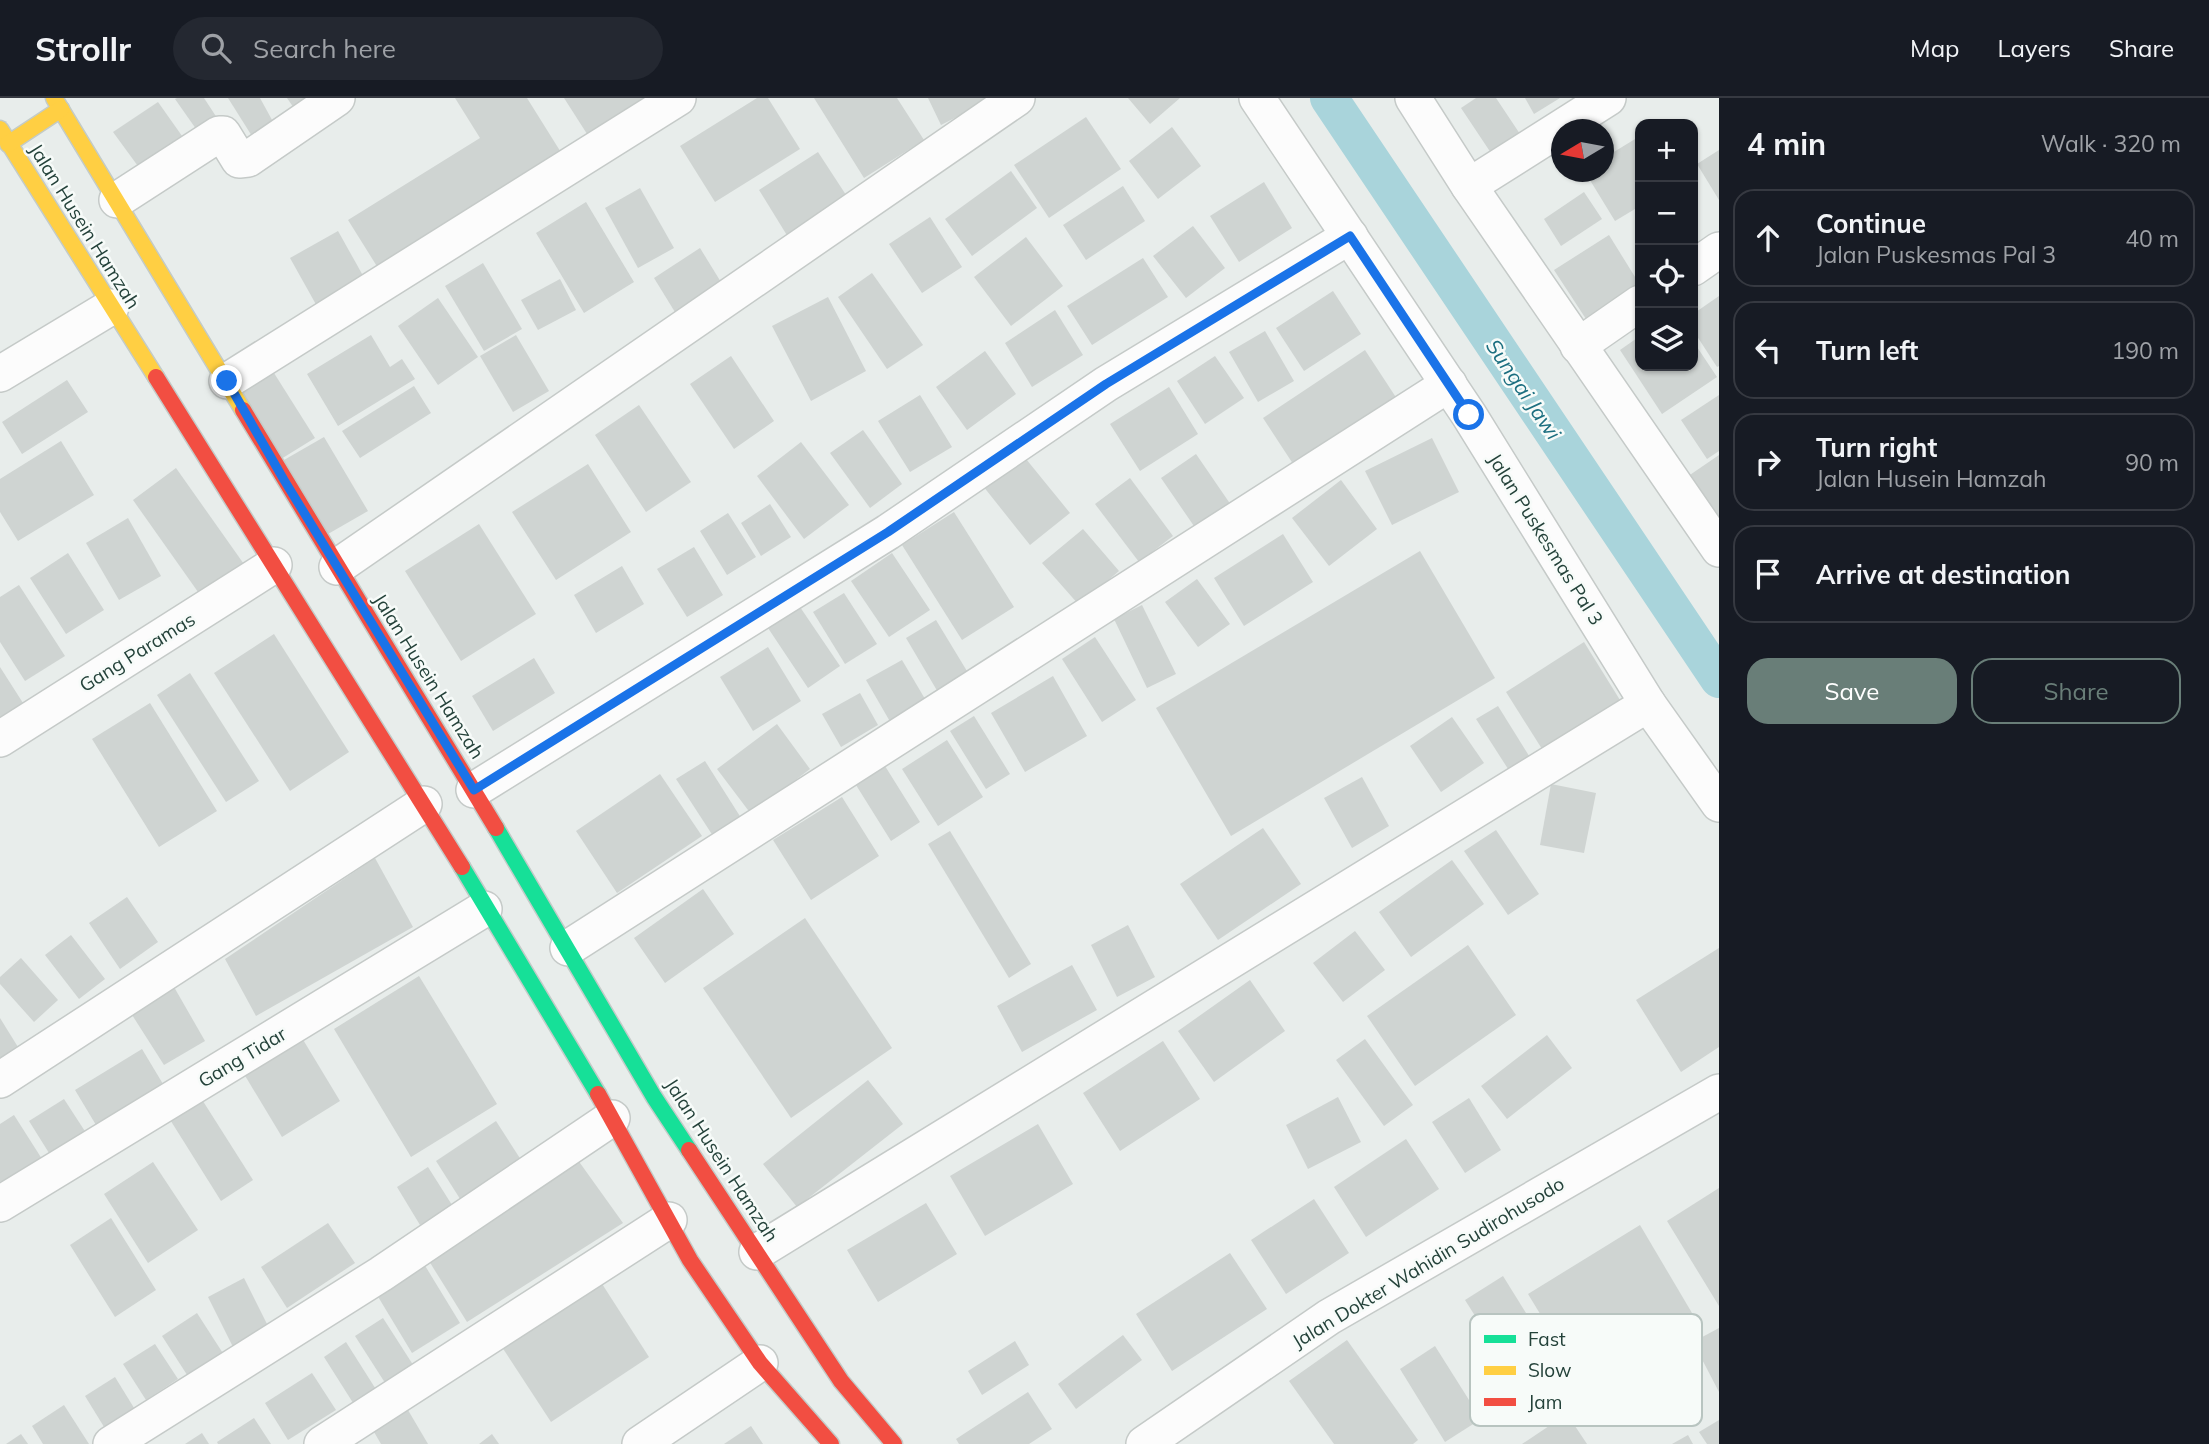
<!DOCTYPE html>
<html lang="en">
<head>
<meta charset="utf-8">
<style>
  body { margin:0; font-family:Mulish,sans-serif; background:#242831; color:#f1f3f6 }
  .controls { position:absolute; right:21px; top:21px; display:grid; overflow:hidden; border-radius:14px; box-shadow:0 2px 5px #0004 }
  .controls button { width:63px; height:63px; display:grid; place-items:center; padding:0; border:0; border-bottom:2px solid #363941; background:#171b24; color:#f1f3f6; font:35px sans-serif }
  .compass { position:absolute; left:1551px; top:21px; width:63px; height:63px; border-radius:50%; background:#171b24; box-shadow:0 2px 5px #0004; rotate:260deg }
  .stop { position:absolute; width:21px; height:21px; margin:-16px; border:5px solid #1a73e8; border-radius:50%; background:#fff }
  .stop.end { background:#1a73e8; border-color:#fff; box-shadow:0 2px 7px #0008 }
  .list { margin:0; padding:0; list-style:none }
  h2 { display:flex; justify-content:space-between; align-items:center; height:91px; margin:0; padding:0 28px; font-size:30px }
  h2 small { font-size:23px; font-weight:400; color:#9ea1a6 }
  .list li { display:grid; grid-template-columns:46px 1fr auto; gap:21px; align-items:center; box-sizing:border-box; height:98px; margin:0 14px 14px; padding:0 14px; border:2px solid #363941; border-radius:21px }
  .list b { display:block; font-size:26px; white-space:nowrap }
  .list p { margin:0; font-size:23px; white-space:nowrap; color:#9ea1a6 }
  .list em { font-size:23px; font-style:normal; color:#9ea1a6 }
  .actions { display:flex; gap:14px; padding:21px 28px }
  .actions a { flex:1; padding:16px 0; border:2px solid #697e78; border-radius:21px; text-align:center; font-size:24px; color:#697e78 }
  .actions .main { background:#697e78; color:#fff }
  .icon { flex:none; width:38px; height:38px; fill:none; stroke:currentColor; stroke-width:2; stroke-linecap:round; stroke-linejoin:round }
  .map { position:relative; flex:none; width:1719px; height:1346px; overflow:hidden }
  header { display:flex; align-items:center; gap:42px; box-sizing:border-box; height:98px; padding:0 35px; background:#171b24; border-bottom:2px solid #363941 }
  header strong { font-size:33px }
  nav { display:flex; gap:38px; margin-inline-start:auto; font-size:24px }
  .search { width:490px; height:63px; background:#242831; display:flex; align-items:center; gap:18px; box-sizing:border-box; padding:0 24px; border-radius:38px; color:#9ea1a6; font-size:26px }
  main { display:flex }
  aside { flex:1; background:#171b24 }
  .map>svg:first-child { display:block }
</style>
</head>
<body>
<header>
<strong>Strollr</strong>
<div class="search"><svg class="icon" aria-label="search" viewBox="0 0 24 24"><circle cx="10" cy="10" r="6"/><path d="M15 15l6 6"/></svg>Search here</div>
<nav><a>Map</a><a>Layers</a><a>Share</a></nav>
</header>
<main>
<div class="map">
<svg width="1719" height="1346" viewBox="0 0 1719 1346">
  <rect width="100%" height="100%" fill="#e8edeb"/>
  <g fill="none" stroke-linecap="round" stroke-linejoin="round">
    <!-- canal -->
    <polyline stroke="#a9d4db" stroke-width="38" points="1329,0 1719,581"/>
  </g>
  <!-- building -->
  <g fill="#cfd4d2">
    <polygon points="177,0 204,0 221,26 201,38 175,1"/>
    <polygon points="228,0 260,0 277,31 257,46"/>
    <polygon points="287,0 324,0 298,16"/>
    <polygon points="455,0 527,0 567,64 383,178 348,122 480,40"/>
    <polygon points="564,0 650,0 589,39"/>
    <polygon points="757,0 768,0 800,51 715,104 680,48"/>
    <polygon points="814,0 897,0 924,42 864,80"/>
    <polygon points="928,0 984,0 986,4 941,27"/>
    <polygon points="1128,0 1180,0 1150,26"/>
    <polygon points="1476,0 1496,0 1522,39 1493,58 1461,10"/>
    <polygon points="1525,0 1560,0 1534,16"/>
    <polygon points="158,4 187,45 143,75 113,34"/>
    <polygon points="1086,19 1121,71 1049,120 1014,67"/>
    <polygon points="1172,29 1201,68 1158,101 1129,63"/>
    <polygon points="1640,38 1640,108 1615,123 1585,74 1604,74 1604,60"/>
    <polygon points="1719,52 1719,102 1697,66"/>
    <polygon points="818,54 848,100 788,139 759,92"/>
    <polygon points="1011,73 1037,110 972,158 945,121"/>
    <polygon points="1264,84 1292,130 1239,164 1210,118"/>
    <polygon points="1123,88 1145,123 1086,162 1063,127"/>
    <polygon points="640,90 674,150 638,170 605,110"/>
    <polygon points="1584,94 1602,121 1561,148 1544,121"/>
    <polygon points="586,104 634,184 584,215 536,135"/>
    <polygon points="930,119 962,169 922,195 889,146"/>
    <polygon points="1193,128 1225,170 1186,200 1153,158"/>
    <polygon points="338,133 366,183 318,210 290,160"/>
    <polygon points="1609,137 1640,187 1586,221 1554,172"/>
    <polygon points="1026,139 1063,188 1011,228 974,179"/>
    <polygon points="700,150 724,189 678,219 654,180"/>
    <polygon points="1143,160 1168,199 1092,247 1067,208"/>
    <polygon points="483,165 522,231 484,253 445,188"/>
    <polygon points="872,175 923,247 887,271 838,199"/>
    <polygon points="560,181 576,212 538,232 521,202"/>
    <polygon points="1333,193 1361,236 1304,273 1276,230"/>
    <polygon points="1719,198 1719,268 1717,269 1693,232 1693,216"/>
    <polygon points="828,199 866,273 811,303 772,228"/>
    <polygon points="438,200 478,259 438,287 398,228"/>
    <polygon points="1055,212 1083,257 1032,289 1005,245"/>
    <polygon points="1265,233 1294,283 1258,304 1229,254"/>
    <polygon points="371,237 390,269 402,261 415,281 338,328 307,276"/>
    <polygon points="516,237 549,293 513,314 480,258"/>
    <polygon points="1640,238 1640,268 1693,268 1693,243 1717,279 1662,316 1620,252"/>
    <polygon points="1365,252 1401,307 1299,375 1263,320"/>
    <polygon points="985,253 1016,296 967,332 936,289"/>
    <polygon points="731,258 774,323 734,351 690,286"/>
    <polygon points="1215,258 1244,300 1205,326 1177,283"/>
    <polygon points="274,275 315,340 281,361 240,296"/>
    <polygon points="67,282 88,314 22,356 2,324"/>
    <polygon points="414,288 431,315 360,360 342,333"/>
    <polygon points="1169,289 1198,336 1140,373 1110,326"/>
    <polygon points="920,297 952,349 910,374 878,323"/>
    <polygon points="1719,297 1719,353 1707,361 1681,322"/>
    <polygon points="639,307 691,384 646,414 595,337"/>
    <polygon points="863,332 902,386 870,410 830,355"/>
    <polygon points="324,339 368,413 328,436 284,362"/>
    <polygon points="1432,340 1459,394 1392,427 1365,373"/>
    <polygon points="61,343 94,397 18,443 0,414 0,381"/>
    <polygon points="801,344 849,407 804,441 757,378"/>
    <polygon points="1022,356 1070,415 1030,447 983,388"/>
    <polygon points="1196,356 1231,407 1196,431 1161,380"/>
    <polygon points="1719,357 1719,433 1684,381"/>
    <polygon points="588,366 631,434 556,482 512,414"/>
    <polygon points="176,370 246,469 203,501 133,402"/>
    <polygon points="1130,380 1173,438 1139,464 1095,406"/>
    <polygon points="1341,382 1377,431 1329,468 1292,420"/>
    <polygon points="770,406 791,439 761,458 741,425"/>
    <polygon points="954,414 1014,509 962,542 902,447"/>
    <polygon points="728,415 756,459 727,477 700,433"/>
    <polygon points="128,420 161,478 119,502 86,445"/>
    <polygon points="479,426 536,516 461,563 405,473"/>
    <polygon points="1083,431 1119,473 1079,507 1042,465"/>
    <polygon points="1283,436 1313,484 1244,528 1214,480"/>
    <polygon points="694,449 723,497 687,519 657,471"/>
    <polygon points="1420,453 1495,580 1231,738 1156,610"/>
    <polygon points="68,455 104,512 66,536 30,480"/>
    <polygon points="892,455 930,512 889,539 851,483"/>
    <polygon points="622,468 644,506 596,535 574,497"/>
    <polygon points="1197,481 1230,526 1198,549 1165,504"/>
    <polygon points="19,487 65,558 25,583 0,544 0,499"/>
    <polygon points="844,495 877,546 845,566 813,514"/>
    <polygon points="1142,507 1176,576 1147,590 1114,521"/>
    <polygon points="800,509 840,568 808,590 768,530"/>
    <polygon points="936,522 973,583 942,601 906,540"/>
    <polygon points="274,536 349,654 290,693 214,575"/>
    <polygon points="1095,539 1136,602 1102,624 1062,561"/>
    <polygon points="1584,544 1620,602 1542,651 1506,594"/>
    <polygon points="768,549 801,603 753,633 720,579"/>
    <polygon points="534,560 555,595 493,633 472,598"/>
    <polygon points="902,562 928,606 892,627 866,582"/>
    <polygon points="0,569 23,605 0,619"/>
    <polygon points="190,575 259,683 226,704 157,597"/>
    <polygon points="1053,578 1087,638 1025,674 991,615"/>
    <polygon points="860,595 878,627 841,649 822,616"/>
    <polygon points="150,605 217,713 159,749 92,641"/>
    <polygon points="1498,608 1531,661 1510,674 1476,621"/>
    <polygon points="974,618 1010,676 986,691 950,633"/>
    <polygon points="1452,619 1484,665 1441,694 1410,648"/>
    <polygon points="777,626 810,671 751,716 717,671"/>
    <polygon points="947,642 983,699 938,728 902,671"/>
    <polygon points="705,663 743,723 715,741 676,681"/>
    <polygon points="885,668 920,724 891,743 856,687"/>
    <polygon points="660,676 702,738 617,795 576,733"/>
    <polygon points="1362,679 1389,728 1352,750 1324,700"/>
    <polygon points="1551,686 1596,695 1584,755 1540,747"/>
    <polygon points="842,699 879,758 811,802 773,742"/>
    <polygon points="1263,730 1301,786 1218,842 1180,786"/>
    <polygon points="1496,732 1539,796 1508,817 1464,753"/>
    <polygon points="950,733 1031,866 1009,880 928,746"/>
    <polygon points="375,760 413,829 256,918 225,861"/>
    <polygon points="1452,762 1484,806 1411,859 1379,814"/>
    <polygon points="703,791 734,836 665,885 634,840"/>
    <polygon points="127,799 158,844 120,871 89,825"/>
    <polygon points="805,820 892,950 791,1020 703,890"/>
    <polygon points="1128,827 1155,879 1117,899 1091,847"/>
    <polygon points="1355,833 1385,872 1343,904 1313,865"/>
    <polygon points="71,837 105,881 79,901 45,857"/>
    <polygon points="1468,847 1516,917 1415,988 1367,918"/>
    <polygon points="1719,850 1719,949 1681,974 1636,902"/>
    <polygon points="21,860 58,902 34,924 0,886 0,879"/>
    <polygon points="1072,867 1097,912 1022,954 997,908"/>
    <polygon points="419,878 497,1006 411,1059 334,931"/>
    <polygon points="170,882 205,943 164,967 127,909"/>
    <polygon points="1250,882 1285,933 1214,984 1178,933"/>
    <polygon points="0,920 18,949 0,960"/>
    <polygon points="1547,937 1572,970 1507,1021 1481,988"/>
    <polygon points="302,940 340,1003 282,1039 244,976"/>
    <polygon points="1365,941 1413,1007 1384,1028 1336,962"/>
    <polygon points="1163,943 1200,1001 1120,1053 1083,995"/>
    <polygon points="142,951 169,996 102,1037 75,992"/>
    <polygon points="868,982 903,1026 797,1109 763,1066"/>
    <polygon points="1338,999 1361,1044 1308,1071 1286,1027"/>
    <polygon points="201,1000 253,1082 221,1103 169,1020"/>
    <polygon points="1469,1000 1501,1052 1465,1075 1432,1024"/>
    <polygon points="64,1001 90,1041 54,1063 29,1023"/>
    <polygon points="14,1017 49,1072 9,1098 0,1083 0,1026"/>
    <polygon points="496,1023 523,1065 462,1104 436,1063"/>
    <polygon points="1038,1026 1073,1086 985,1138 950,1078"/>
    <polygon points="1406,1041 1439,1091 1366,1139 1334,1089"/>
    <polygon points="575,1058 623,1125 467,1224 424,1155"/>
    <polygon points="153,1064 198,1132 148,1165 104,1096"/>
    <polygon points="428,1069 452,1107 420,1127 397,1089"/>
    <polygon points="1719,1090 1719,1208 1667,1123"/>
    <polygon points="1314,1101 1349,1155 1286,1196 1251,1142"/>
    <polygon points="926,1105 957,1156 878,1204 847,1152"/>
    <polygon points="111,1120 156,1192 115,1219 70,1147"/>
    <polygon points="328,1125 355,1165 287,1210 261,1169"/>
    <polygon points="1640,1127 1692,1215 1581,1283 1528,1196"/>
    <polygon points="1230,1155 1267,1211 1172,1273 1136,1216"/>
    <polygon points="424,1166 460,1225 412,1255 377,1197"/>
    <polygon points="597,1178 649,1259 551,1324 498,1243"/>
    <polygon points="1503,1178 1557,1265 1520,1289 1465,1202"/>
    <polygon points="244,1180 273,1238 237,1257 208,1199"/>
    <polygon points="197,1215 226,1260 191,1283 162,1238"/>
    <polygon points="383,1220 417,1273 389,1291 355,1238"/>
    <polygon points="1719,1230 1719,1294 1693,1244"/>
    <polygon points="1123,1237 1142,1262 1076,1311 1058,1286"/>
    <polygon points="1347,1242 1418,1342 1413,1346 1334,1346 1289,1283"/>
    <polygon points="1015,1243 1029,1267 982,1297 968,1273"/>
    <polygon points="346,1244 377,1293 355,1308 324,1259"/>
    <polygon points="155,1246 178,1281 146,1302 123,1266"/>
    <polygon points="1435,1248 1481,1321 1445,1344 1400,1271"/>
    <polygon points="312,1275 336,1312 288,1342 265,1305"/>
    <polygon points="115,1279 139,1318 109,1337 85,1298"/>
    <polygon points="1028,1294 1052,1331 1029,1346 959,1346 956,1341"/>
    <polygon points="64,1307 89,1346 43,1346 32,1328"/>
    <polygon points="405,1307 428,1346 381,1346 370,1327"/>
    <polygon points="1567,1316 1587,1346 1522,1346"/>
    <polygon points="254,1320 271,1346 218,1346 217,1344"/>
    <polygon points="1719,1322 1719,1346 1707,1346 1699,1334"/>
    <polygon points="751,1328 763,1346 724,1346"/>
    <polygon points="202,1335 209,1346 185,1346"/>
    <polygon points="21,1336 28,1346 6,1346"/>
    <polygon points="492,1336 499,1346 479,1346"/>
    <polygon points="1688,1337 1693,1346 1672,1346"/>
  </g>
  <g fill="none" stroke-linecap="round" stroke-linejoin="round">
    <defs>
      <g id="street">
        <polyline points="1257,0 1469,317 1648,606 1719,706"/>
        <polyline points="1413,0 1469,88 1719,451"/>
        <polyline points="1469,88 1608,0"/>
        <polyline points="117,102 219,36 223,36 239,62 248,61 337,0"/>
        <polyline points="1693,170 1719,152"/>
        <polyline points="1578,248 1640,205"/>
        <polyline points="0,276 111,209"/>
        <polyline points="227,283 678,0"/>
        <polyline points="337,469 1017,0"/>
        <polyline points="0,641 274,467"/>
        <polyline points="474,692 888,434 1106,286 1350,138"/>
        <polyline points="568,850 1449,286"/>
        <polyline points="0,982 424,706"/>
        <polyline points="0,1106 484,811"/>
        <polyline points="757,1154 1648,606"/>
        <polyline points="111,1346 381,1176 612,1020"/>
        <polyline points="322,1346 669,1122"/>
        <polyline points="640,1346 760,1265"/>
        <polyline points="1144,1346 1329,1219 1719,994"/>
      </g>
      <g id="fast">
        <polyline points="496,730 654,999 689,1052"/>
        <polyline points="462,769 598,996"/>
      </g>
      <g id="slow">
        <polyline points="54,0 243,312"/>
        <polyline points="0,31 156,279"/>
        <polyline points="8,46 61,11"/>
      </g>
      <g id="jam">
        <polyline points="156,279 462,769"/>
        <polyline points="243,312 496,730"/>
        <polyline points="598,996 690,1162 760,1265 831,1346"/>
        <polyline points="689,1052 841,1283 894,1346"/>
      </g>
    </defs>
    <!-- street casing -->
    <use href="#street" stroke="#c5cac8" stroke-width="38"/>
    <!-- fast casing -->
    <use href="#fast" stroke="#c3cbc8" stroke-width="19"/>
    <!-- slow casing -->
    <use href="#slow" stroke="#c3cbc8" stroke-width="19"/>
    <!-- jam casing -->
    <use href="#jam" stroke="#c3cbc8" stroke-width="19"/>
    <!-- street -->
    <use href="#street" stroke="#fcfcfc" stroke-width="35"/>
    <!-- fast -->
    <use href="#fast" stroke="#16e098" stroke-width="16"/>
    <!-- slow -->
    <use href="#slow" stroke="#ffcf43" stroke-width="16"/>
    <!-- jam -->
    <use href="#jam" stroke="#f24e42" stroke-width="16"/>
  </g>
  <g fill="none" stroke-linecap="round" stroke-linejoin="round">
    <!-- route -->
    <polyline stroke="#1a73e8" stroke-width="9" points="227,283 284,382 474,692 888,434 1106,286 1350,138 1469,317"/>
  </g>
  <g text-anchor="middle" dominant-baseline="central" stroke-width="5" stroke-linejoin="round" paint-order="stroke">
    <!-- street labels -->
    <g font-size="19" fill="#24423a" stroke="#f7fbf9">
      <text transform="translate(85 128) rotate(58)">Jalan Husein Hamzah</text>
      <text transform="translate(1546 441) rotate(58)">Jalan Puskesmas Pal 3</text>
      <text transform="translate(137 554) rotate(-32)">Gang Paramas</text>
      <text transform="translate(429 578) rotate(58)">Jalan Husein Hamzah</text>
      <text transform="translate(242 959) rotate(-31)">Gang Tidar</text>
      <text transform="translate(722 1062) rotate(57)">Jalan Husein Hamzah</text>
      <text transform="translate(1428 1164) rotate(-31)">Jalan Dokter Wahidin Sudirohusodo</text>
    </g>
    <!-- water labels -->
    <g font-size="21" font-style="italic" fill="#1c6f80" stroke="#f7fbf9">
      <text transform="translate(1524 291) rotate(56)">Sungai Jawi</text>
    </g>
  </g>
  <!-- legend -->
  <rect x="1470" y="1216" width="232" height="112" rx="10" fill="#f7fbf9" stroke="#b8c4c0" stroke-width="2"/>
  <rect x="1484" y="1237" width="32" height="8" fill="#16e098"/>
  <rect x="1484" y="1268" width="32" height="9" fill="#ffcf43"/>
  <rect x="1484" y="1300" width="32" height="8" fill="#f24e42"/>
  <g font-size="19" fill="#24423a">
    <text x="1528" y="1248">Fast</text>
    <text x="1528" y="1279">Slow</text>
    <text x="1528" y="1311">Jam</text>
  </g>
</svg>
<div class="controls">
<button>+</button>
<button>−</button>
<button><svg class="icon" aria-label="locate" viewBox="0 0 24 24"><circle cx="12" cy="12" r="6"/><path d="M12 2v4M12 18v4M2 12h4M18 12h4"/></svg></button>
<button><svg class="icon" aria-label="layers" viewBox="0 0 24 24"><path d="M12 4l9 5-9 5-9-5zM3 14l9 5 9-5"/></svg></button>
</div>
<svg class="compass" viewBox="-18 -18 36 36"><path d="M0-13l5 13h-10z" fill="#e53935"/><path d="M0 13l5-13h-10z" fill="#9ea1a6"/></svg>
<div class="stop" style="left:1469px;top:317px"></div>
<div class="stop end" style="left:227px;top:283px"></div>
</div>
<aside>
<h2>4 min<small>Walk · 320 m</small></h2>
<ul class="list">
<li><svg class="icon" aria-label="ahead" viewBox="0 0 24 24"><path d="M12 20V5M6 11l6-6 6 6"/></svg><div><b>Continue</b><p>Jalan Puskesmas Pal 3</p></div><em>40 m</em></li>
<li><svg class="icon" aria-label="left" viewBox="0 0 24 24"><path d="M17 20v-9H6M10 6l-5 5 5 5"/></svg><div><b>Turn left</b></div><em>190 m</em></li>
<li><svg class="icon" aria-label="right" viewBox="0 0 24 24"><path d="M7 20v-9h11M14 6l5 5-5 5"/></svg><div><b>Turn right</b><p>Jalan Husein Hamzah</p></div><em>90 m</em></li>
<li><svg class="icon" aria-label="arrive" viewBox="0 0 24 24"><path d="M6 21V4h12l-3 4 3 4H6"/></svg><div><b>Arrive at destination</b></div></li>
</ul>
<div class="actions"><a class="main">Save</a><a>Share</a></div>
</aside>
</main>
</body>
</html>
